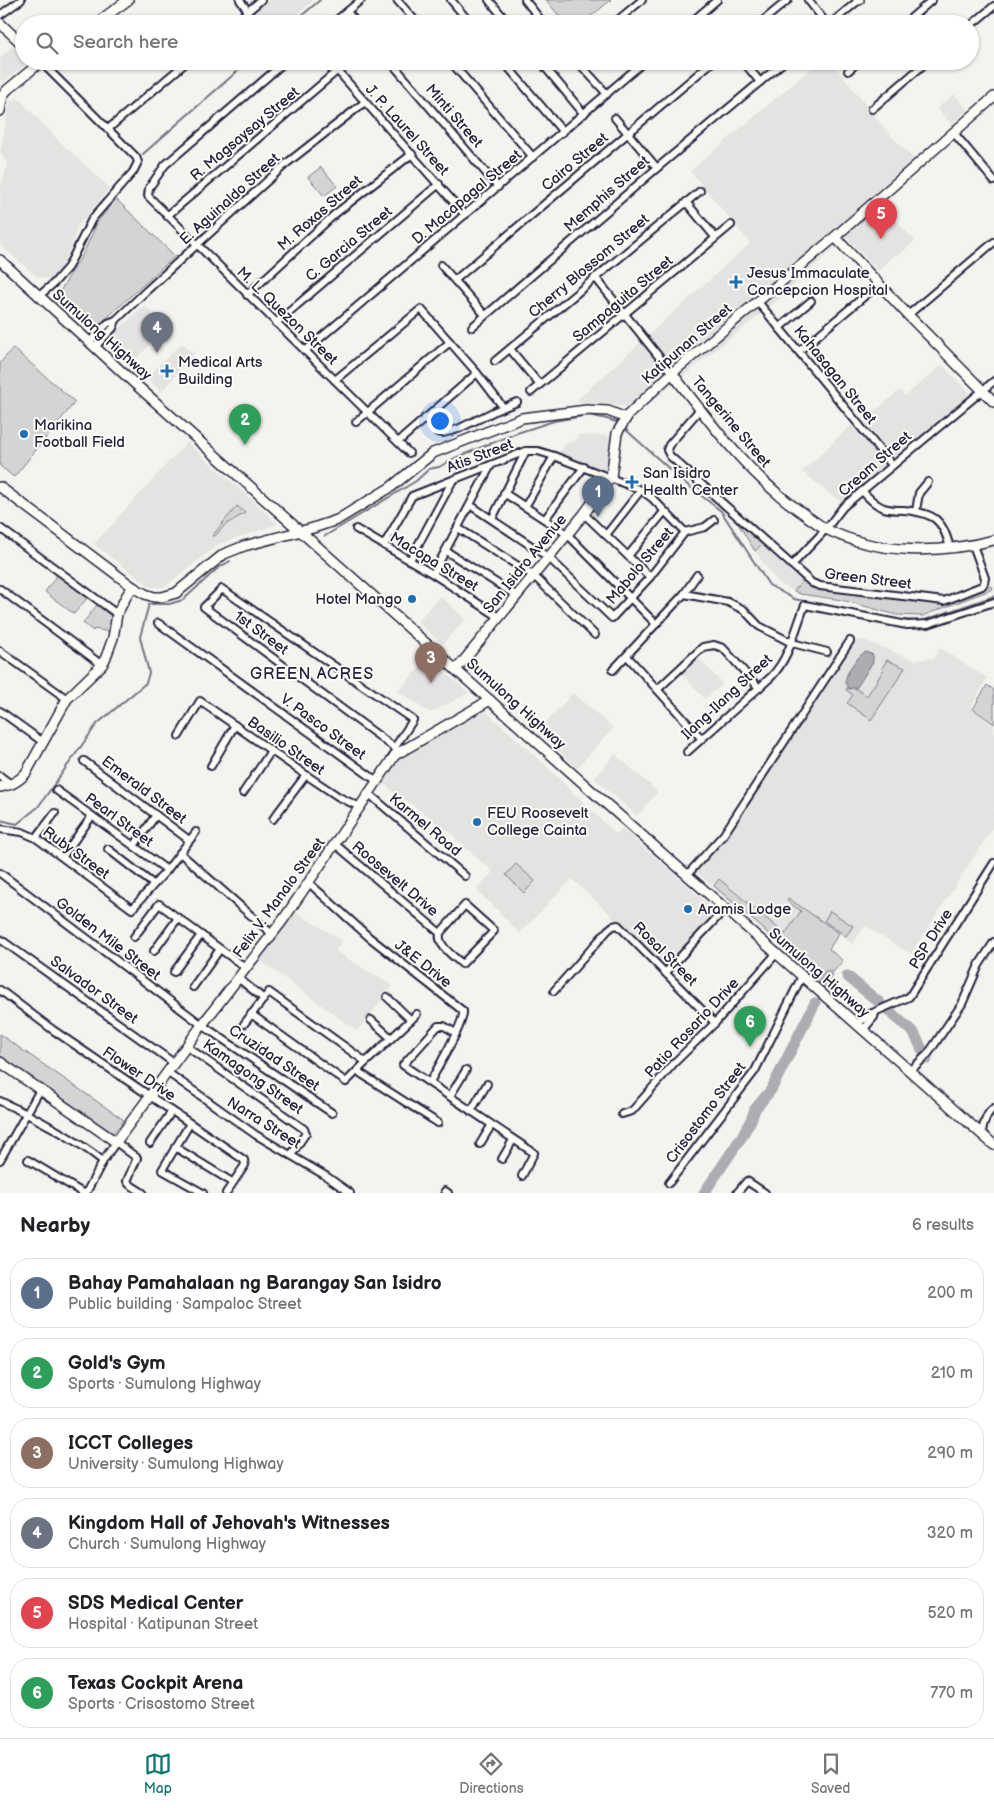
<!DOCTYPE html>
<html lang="en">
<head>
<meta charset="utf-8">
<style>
  body { margin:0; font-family:"Balsamiq Sans",sans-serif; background:#f2f2f2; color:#202124 }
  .you { position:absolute; left:439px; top:420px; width:18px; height:18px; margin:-12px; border:4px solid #fff; border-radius:50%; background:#1a73e8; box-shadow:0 0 0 8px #1a73e833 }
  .badge { display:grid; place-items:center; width:32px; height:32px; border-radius:50%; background:#0f766e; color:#fff; font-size:16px; font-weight:700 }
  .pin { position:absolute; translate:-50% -41px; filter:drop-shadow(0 1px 2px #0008) }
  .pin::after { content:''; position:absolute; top:26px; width:18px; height:15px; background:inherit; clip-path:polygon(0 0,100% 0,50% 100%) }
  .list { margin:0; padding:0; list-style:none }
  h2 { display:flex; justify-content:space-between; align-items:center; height:65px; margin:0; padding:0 20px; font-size:21px }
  h2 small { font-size:16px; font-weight:400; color:#757577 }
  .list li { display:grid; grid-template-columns:32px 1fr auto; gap:15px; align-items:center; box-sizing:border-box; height:70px; margin:0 10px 10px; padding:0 10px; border:1px solid #e0e0e0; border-radius:20px }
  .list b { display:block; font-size:19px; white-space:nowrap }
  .list p { margin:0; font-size:16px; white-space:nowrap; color:#757577 }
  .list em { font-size:16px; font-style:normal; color:#757577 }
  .icon { flex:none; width:28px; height:28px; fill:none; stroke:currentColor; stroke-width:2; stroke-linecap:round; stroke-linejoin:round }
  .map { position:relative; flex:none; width:994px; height:1193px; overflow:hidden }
  .search { position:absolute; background:#fff; box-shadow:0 1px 4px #0004; left:15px; right:15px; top:15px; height:55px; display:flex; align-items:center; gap:12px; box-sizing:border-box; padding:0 18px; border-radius:28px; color:#757577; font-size:19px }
  .sheet { height:545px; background:#fff }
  nav { display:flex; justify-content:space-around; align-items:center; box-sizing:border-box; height:70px; border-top:1px solid #e0e0e0; background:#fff; font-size:14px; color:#757577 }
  nav a { display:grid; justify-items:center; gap:2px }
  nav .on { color:#0f766e }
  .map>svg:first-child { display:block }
</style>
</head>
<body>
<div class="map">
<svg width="994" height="1193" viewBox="0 0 994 1193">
  <rect width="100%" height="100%" fill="#f4f3ef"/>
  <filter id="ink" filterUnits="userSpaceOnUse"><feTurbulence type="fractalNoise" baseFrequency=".02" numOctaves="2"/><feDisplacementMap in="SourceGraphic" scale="10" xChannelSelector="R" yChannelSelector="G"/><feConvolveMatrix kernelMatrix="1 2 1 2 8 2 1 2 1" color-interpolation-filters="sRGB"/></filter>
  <g filter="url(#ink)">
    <!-- built -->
    <g fill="#e4e3e2">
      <polygon points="268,0 314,0 286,24 239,24"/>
      <polygon points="12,46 24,57 24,61 26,62 23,67 3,82 0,79 0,58"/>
      <polygon points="820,61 831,61 886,130 914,159 994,92 994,103 875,211 882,205 915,241 898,256 896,254 878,271 846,237 772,305 626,422 623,420 626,407 605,403 575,402 750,243 690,171"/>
      <polygon points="954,94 968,110 951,124 937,108"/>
      <polygon points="17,97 61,143 110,188 78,226 68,256 57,275 51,279 42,278 35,275 0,245 0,187 4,177 7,163 0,152 10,100 15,101"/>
      <polygon points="144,305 167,328 131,364 107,341"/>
      <polygon points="182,343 194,354 161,392 146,378"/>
      <polygon points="942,365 972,395 894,457 863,420 900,390 905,396"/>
      <polygon points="851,425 887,464 842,503 802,472"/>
      <polygon points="579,435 606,435 607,437 611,437 611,447 608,447 609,465 606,473 557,455 566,444 575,440"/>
      <polygon points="187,442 278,524 219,544 164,587 150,587 94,544"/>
      <polygon points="764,542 803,580 794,591 783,586 773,577 755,551"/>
      <polygon points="440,596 465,619 443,644 417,622"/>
      <polygon points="858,640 864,640 914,660 934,658 940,648 987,678 971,708 994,727 994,826 911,954 865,926 852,944 839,933 829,949 843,961 823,984 695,871 717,846 846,652 853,642"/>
      <polygon points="696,655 723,684 705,699 679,671"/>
      <polygon points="428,658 469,693 430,713 398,691"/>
      <polygon points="573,693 613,728 577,768 538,731"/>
      <polygon points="484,710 545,765 616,834 622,828 717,912 666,967 572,879 520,933 476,889 493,872 454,837 455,836 381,782 394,762 402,755"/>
      <polygon points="615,754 658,792 637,816 594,778"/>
      <polygon points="293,911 342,940 335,951 393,986 357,1031 258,959"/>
    </g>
    <!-- green -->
    <g fill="#d5d4d5" stroke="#7c7b88">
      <polygon points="546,0 611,0 581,24 566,24"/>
      <polygon points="321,167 337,186 324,196 308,177"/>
      <polygon points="116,199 175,256 100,324 93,328 57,296 83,254 98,221"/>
      <polygon points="13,348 75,402 14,477 0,466 0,363"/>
      <polygon points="237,506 245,513 225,525 215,536 212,536"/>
      <polygon points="732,514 764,542 755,551"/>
      <polygon points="57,575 87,598 74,614 45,592"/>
      <polygon points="803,580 812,588 943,603 992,586 993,589 922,616 897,615 842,600 800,594 794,591"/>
      <polygon points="97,605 112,617 110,632 94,629 93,631 83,623"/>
      <polygon points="887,660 905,668 871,720 847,703 853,695 846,690 847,688 855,688 867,696 883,671 882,668"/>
      <polygon points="987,685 994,690 994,724 973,709"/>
      <polygon points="516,864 535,881 524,893 506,875"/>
      <polygon points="719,879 785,934 801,911 787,901 788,898 839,933 829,949 843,961 824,982 714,886"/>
      <polygon points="830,911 853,926 846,936 824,921"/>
      <polygon points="0,1034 5,1038 124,1120 112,1135 0,1056"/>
    </g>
    <!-- water -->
    <path fill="#acacb2" stroke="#757582" d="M866,652L873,655V662L857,687L849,689L845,683C845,674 857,655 866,652Z"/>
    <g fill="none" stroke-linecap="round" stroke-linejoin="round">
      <!-- stream -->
      <g stroke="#757582" stroke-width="2">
        <polyline points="292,24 320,0"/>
        <polyline points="143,154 249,61"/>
        <polyline points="624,428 685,483 721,511 769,585 794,599 899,620 922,621 994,596"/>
        <polyline points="325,536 416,481 429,469 439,467 455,458 517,433 554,421 589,415 607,419 619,423"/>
        <polyline points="0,820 17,824 38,807 97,724 146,683 149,673 140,637 149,604 169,604 183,600 217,569 230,561"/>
      </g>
      <!-- river -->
      <g stroke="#acacb2" stroke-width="11">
        <polyline points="847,976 880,1003"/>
        <polyline points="822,983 828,975"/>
        <polyline points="889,1011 914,1033 927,1059"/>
        <polyline points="704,1193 741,1138 751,1120 755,1109 771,1090 815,1003"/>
      </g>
      <defs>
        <g id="street">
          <polyline points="240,0 248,11"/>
          <polyline points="397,0 418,24"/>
          <polyline points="451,0 471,24"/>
          <polyline points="489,0 509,24"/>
          <polyline points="525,0 544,24"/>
          <polyline points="808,0 827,24"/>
          <polyline points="347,12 358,24"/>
          <polyline points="0,15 21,0"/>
          <polyline points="333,23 361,0"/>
          <polyline points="233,24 261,0"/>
          <polyline points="613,24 642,0"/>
          <polyline points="689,24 717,0"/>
          <polyline points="759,24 788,0"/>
          <polyline points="830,24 859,0"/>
          <polyline points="904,24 932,0"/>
          <polyline points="970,26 994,6"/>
          <polyline points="286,61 165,165 149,188 148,196 409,453"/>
          <polyline points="329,61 465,215"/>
          <polyline points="390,61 498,187"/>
          <polyline points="450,61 533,157"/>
          <polyline points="503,61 563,132"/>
          <polyline points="540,61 584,114"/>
          <polyline points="577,61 607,94"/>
          <polyline points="743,61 760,82"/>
          <polyline points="848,71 859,61"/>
          <polyline points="872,109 928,61"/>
          <polyline points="615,118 657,168"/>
          <polyline points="108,129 188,61"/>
          <polyline points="954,133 994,181"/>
          <polyline points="686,202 715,237"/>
          <polyline points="167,216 338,70"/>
          <polyline points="441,265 485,315"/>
          <polyline points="595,277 672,373"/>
          <polyline points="455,280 711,63"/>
          <polyline points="247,295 335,214 412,154"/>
          <polyline points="39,296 54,283 68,267 92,219 133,172 138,162 136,157 41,62"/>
          <polyline points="758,302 892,465"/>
          <polyline points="908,315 994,242"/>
          <polyline points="276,323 439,184"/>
          <polyline points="472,327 657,168 785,61"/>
          <polyline points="779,328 811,301"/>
          <polyline points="89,342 108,323 116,320"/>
          <polyline points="95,347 113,328 116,320 146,291 287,163 365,102"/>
          <polyline points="510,349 539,384"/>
          <polyline points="305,351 645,61"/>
          <polyline points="799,351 879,284"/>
          <polyline points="495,361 700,191"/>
          <polyline points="335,380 421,309 477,373 503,407"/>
          <polyline points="531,392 731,225"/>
          <polyline points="700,409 669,445 667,450 670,456 812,583 820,586 944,601 982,586 984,583 985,578 973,545"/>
          <polyline points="425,418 438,432 443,433 458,429 497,410 517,402"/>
          <polyline points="356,422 450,342"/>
          <polyline points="398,442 477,373"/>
          <path d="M862,491C869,498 875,505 884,508C890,510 898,510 904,510C934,513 943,519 950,548"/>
          <polyline points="504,493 567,534 656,624"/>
          <polyline points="470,505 548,557 612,618 650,577 685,532"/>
          <polyline points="525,507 554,456"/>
          <polyline points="916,511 919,493 928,482"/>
          <polyline points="584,514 650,577"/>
          <polyline points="492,519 526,451"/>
          <polyline points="545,519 584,467"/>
          <polyline points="0,528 117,614"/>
          <polyline points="458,528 534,576 595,635"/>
          <polyline points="356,529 433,574 499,617"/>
          <polyline points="685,532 705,527 714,520"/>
          <polyline points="606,535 641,490"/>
          <polyline points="384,545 412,496 526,451 538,451 554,456 641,490 652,498 685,532"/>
          <polyline points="446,551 517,596"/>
          <polyline points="628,556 664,512"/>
          <polyline points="410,560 453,480"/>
          <polyline points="792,565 826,529 843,507 994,381"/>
          <polyline points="433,574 491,465"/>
          <polyline points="0,589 102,665"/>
          <polyline points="684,594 728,602 744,610 759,626 792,643 827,652"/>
          <polyline points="158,623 377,781"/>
          <polyline points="0,651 67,699"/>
          <polyline points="627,656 701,738"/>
          <polyline points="613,670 684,594 697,575"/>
          <polyline points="658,689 703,647 714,645 723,648 759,688"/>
          <polyline points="0,711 43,742"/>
          <polyline points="179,736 200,701 306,775 339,797 360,807"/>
          <polyline points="395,747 413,720 222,589 204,607 399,751"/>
          <path d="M687,752L771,677C790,657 795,630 805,605L907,625L928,624L994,602"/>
          <polyline points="84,761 189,840"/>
          <polyline points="211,766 235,725"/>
          <polyline points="0,776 12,785"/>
          <polyline points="56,790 167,870"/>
          <polyline points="243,793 271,751"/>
          <polyline points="368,793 465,876"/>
          <polyline points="273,819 306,775"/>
          <polyline points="0,829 22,832 36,838 132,909 167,870 196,832"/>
          <polyline points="36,838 55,813"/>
          <polyline points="335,844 440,933"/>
          <polyline points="134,846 156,815"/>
          <polyline points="108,849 153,884"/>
          <polyline points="180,853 272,934"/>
          <polyline points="63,856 92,816"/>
          <polyline points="0,873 202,1025 332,1113"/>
          <polyline points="687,875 724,834 850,641"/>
          <path d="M309,883L369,937L463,1011C465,1022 437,1069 430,1082"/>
          <path d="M465,905L494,931L462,964C454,956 437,946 440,933Z"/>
          <polyline points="134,937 159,904 246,968"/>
          <polyline points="0,939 174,1063"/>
          <polyline points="154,951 178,918"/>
          <polyline points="174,972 201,935"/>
          <polyline points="666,972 725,909"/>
          <polyline points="238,978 264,999"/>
          <polyline points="193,987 220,949"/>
          <polyline points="0,990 53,1030 244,1160 245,1165 226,1193"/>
          <polyline points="554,991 608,930 613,926 618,925 715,1023"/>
          <polyline points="387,997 411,1020"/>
          <polyline points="251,1014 346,1082 366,1062 417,1014"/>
          <polyline points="371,1020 391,1038"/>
          <polyline points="244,1024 269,992 366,1062"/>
          <polyline points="857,1024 870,1014 909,997 994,863"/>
          <polyline points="863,1030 874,1017 875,1013"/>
          <polyline points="456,1033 444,1026 438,1026 403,1065 534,1153 522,1176"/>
          <polyline points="186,1046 304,1129 306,1133 291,1155"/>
          <polyline points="357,1071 438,1123"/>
          <polyline points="910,1071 928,1054 962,1004 979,965 994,942"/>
          <polyline points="167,1072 256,1135 326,1176 350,1193"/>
          <polyline points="450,1096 466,1070"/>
          <path d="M0,1101C36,1118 71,1136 103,1161"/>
          <polyline points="471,1111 487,1084"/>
          <polyline points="622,1114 632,1111 675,1062 715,1023 776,954"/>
          <polyline points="189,1125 162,1170 203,1193"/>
          <path d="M981,1134C984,1124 986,1113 994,1108"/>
          <polyline points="150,1143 172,1111"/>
          <polyline points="480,1144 491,1126"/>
          <polyline points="175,1147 232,1182"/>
          <polyline points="502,1159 513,1140"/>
          <polyline points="0,1160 40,1090"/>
          <polyline points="28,1160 83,1193"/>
          <polyline points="669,1183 755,1071 802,976"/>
          <polyline points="445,1191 448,1193"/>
          <polyline points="86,1193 103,1161 116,1142 137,1158 127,1181 129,1184 143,1193"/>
          <polyline points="737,1193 747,1181 765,1193"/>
        </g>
        <g id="secondary">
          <polyline points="858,0 859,0"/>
          <polyline points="0,23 24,46"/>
          <polyline points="95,24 128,0"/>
          <polyline points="0,111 3,95 7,90 42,61"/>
          <polyline points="835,237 908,315 994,402"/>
          <polyline points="0,260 134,383 603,801 994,1145"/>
          <path d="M672,373C711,424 750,477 804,514C811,519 819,525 826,529C878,555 940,554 994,540"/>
          <polyline points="0,487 133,587 145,594 154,597 162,597 176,593 224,554 244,546 313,528 337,520 391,487 433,453 522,418 587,410 608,411 626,418"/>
          <polyline points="456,670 584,514 611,477 617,433 628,415 672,373 829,242 994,97"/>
          <path d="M0,787C11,785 18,782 26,773L67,699L102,665L106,657L113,638L117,614L127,595L133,587"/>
          <polyline points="0,1062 116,1142 202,1025 283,920 395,755 490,700"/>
        </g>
      </defs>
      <!-- street casing -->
      <use href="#street" stroke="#22223b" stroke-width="10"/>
      <!-- secondary casing -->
      <use href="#secondary" stroke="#22223b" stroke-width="12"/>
      <!-- street -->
      <use href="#street" stroke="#fdfcf7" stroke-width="6"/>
      <!-- secondary -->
      <use href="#secondary" stroke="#fdfcf7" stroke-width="9"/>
    </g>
  </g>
  <!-- markers -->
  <g fill="#1f6fb2" stroke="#fdfcf7" stroke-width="2">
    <path d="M733.5 274.5h5v5h5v5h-5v5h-5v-5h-5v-5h5z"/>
    <path d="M164.5 363.5h5v5h5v5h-5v5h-5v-5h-5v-5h5z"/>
    <circle cx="24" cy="434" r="5"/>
    <path d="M629.5 474.5h5v5h5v5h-5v5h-5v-5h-5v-5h5z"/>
    <circle cx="412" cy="599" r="5"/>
    <circle cx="477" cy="822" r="5"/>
    <circle cx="688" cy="909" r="5"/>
  </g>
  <g text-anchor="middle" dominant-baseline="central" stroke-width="4" stroke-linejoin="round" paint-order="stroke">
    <!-- street labels -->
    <g font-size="15" fill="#22223b" stroke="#fdfcf7">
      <text transform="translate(454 116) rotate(49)">Minti Street</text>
      <text transform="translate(407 130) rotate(48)">J. P. Laurel Street</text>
      <text transform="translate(245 134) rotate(-40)">R. Magsaysay Street</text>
      <text transform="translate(575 162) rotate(-40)">Cairo Street</text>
      <text transform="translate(607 194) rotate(-41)">Memphis Street</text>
      <text transform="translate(467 197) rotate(-40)">D. Macapagal Street</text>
      <text transform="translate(230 199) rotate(-42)">E. Aguinaldo Street</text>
      <text transform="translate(320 213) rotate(-41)">M. Roxas Street</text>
      <text transform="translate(349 244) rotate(-40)">C. Garcia Street</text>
      <text transform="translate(589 266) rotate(-40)">Cherry Blossom Street</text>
      <text transform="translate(623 299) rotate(-40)">Sampaguita Street</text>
      <text transform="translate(287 316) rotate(44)">M. L. Quezon Street</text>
      <text transform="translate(102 335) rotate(42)">Sumulong Highway</text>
      <text transform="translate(687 344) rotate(-41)">Katipunan Street</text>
      <text transform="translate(835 375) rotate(51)">Kahasagan Street</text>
      <text transform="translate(731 422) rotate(50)">Tangerine Street</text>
      <text transform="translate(480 456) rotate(-21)">Atis Street</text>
      <text transform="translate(875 464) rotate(-41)">Cream Street</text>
      <text transform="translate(434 562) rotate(31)">Macopa Street</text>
      <text transform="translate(525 564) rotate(-51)">San Isidro Avenue</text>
      <text transform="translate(640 566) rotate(-50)">Mabolo Street</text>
      <text transform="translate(868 579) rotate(7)">Green Street</text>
      <text transform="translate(261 633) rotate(36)">1st Street</text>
      <text transform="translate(727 697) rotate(-43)">Ilang-Ilang Street</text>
      <text transform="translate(516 704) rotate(42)">Sumulong Highway</text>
      <text transform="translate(323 727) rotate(36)">V. Pasco Street</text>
      <text transform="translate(286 746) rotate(35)">Basilio Street</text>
      <text transform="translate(144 790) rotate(37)">Emerald Street</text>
      <text transform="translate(119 820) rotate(36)">Pearl Street</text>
      <text transform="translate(425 825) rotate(40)">Karmel Road</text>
      <text transform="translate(76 853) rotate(36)">Ruby Street</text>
      <text transform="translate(395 879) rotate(40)">Roosevelt Drive</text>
      <text transform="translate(279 898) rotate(-54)">Felix V. Manalo Street</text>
      <text transform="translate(108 939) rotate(37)">Golden Mile Street</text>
      <text transform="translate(931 939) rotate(-58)">PSP Drive</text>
      <text transform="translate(665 954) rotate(45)">Rosal Street</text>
      <text transform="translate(423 964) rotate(38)">J&amp;E Drive</text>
      <text transform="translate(819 973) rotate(41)">Sumulong Highway</text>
      <text transform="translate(94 990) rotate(36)">Salvador Street</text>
      <text transform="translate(692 1028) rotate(-47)">Patio Rosario Drive</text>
      <text transform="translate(274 1058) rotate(34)">Cruzidad Street</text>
      <text transform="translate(139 1074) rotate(34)">Flower Drive</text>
      <text transform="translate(253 1077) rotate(35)">Kamagong Street</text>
      <text transform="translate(706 1113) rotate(-53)">Crisostomo Street</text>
      <text transform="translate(264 1123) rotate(32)">Narra Street</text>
    </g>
    <!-- poi labels -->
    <g font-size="15" fill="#22223b" stroke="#fdfcf7" text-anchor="start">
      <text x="747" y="273">Jesus Immaculate<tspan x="747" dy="17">Concepcion Hospital</tspan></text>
      <text x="178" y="362">Medical Arts<tspan x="178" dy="17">Building</tspan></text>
      <text x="34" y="425">Marikina<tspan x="34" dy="17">Football Field</tspan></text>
      <text x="643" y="473">San Isidro<tspan x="643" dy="17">Health Center</tspan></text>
      <text x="402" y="599" text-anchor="end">Hotel Mango</text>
      <text x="487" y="813">FEU Roosevelt<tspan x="487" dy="17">College Cainta</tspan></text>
      <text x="698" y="909">Aramis Lodge</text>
    </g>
    <!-- neighbourhood labels -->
    <g font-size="16" letter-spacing="1" fill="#22223b" stroke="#fdfcf7">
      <text x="312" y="674">GREEN ACRES</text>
    </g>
  </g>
</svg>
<div class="you"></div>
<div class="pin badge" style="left:598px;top:517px;background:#5c6f8a">1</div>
<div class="pin badge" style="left:245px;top:445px;background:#2e9e5b">2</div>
<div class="pin badge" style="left:431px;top:683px;background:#8d6e63">3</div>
<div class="pin badge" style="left:157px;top:353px;background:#6b7280">4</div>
<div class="pin badge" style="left:881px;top:239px;background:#e0444e">5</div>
<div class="pin badge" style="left:750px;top:1047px;background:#2e9e5b">6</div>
<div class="search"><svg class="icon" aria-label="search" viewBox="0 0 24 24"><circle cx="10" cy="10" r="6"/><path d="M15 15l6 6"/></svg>Search here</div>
</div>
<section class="sheet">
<h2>Nearby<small>6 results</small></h2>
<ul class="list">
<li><span class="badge" style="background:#5c6f8a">1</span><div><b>Bahay Pamahalaan ng Barangay San Isidro</b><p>Public building · Sampaloc Street</p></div><em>200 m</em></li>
<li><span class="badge" style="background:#2e9e5b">2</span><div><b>Gold's Gym</b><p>Sports · Sumulong Highway</p></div><em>210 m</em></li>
<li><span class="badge" style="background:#8d6e63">3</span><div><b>ICCT Colleges</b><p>University · Sumulong Highway</p></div><em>290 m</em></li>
<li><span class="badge" style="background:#6b7280">4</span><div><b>Kingdom Hall of Jehovah's Witnesses</b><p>Church · Sumulong Highway</p></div><em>320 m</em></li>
<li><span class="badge" style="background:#e0444e">5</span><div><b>SDS Medical Center</b><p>Hospital · Katipunan Street</p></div><em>520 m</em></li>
<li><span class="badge" style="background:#2e9e5b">6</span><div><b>Texas Cockpit Arena</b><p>Sports · Crisostomo Street</p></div><em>770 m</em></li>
</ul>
</section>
<nav>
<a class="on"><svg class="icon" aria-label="map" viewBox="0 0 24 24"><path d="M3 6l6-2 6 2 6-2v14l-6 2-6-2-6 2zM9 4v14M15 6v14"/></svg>Map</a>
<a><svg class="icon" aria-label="directions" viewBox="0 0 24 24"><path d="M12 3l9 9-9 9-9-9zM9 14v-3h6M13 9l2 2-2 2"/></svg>Directions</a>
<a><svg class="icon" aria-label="saved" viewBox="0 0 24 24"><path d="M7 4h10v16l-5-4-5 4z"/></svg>Saved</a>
</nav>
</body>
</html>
